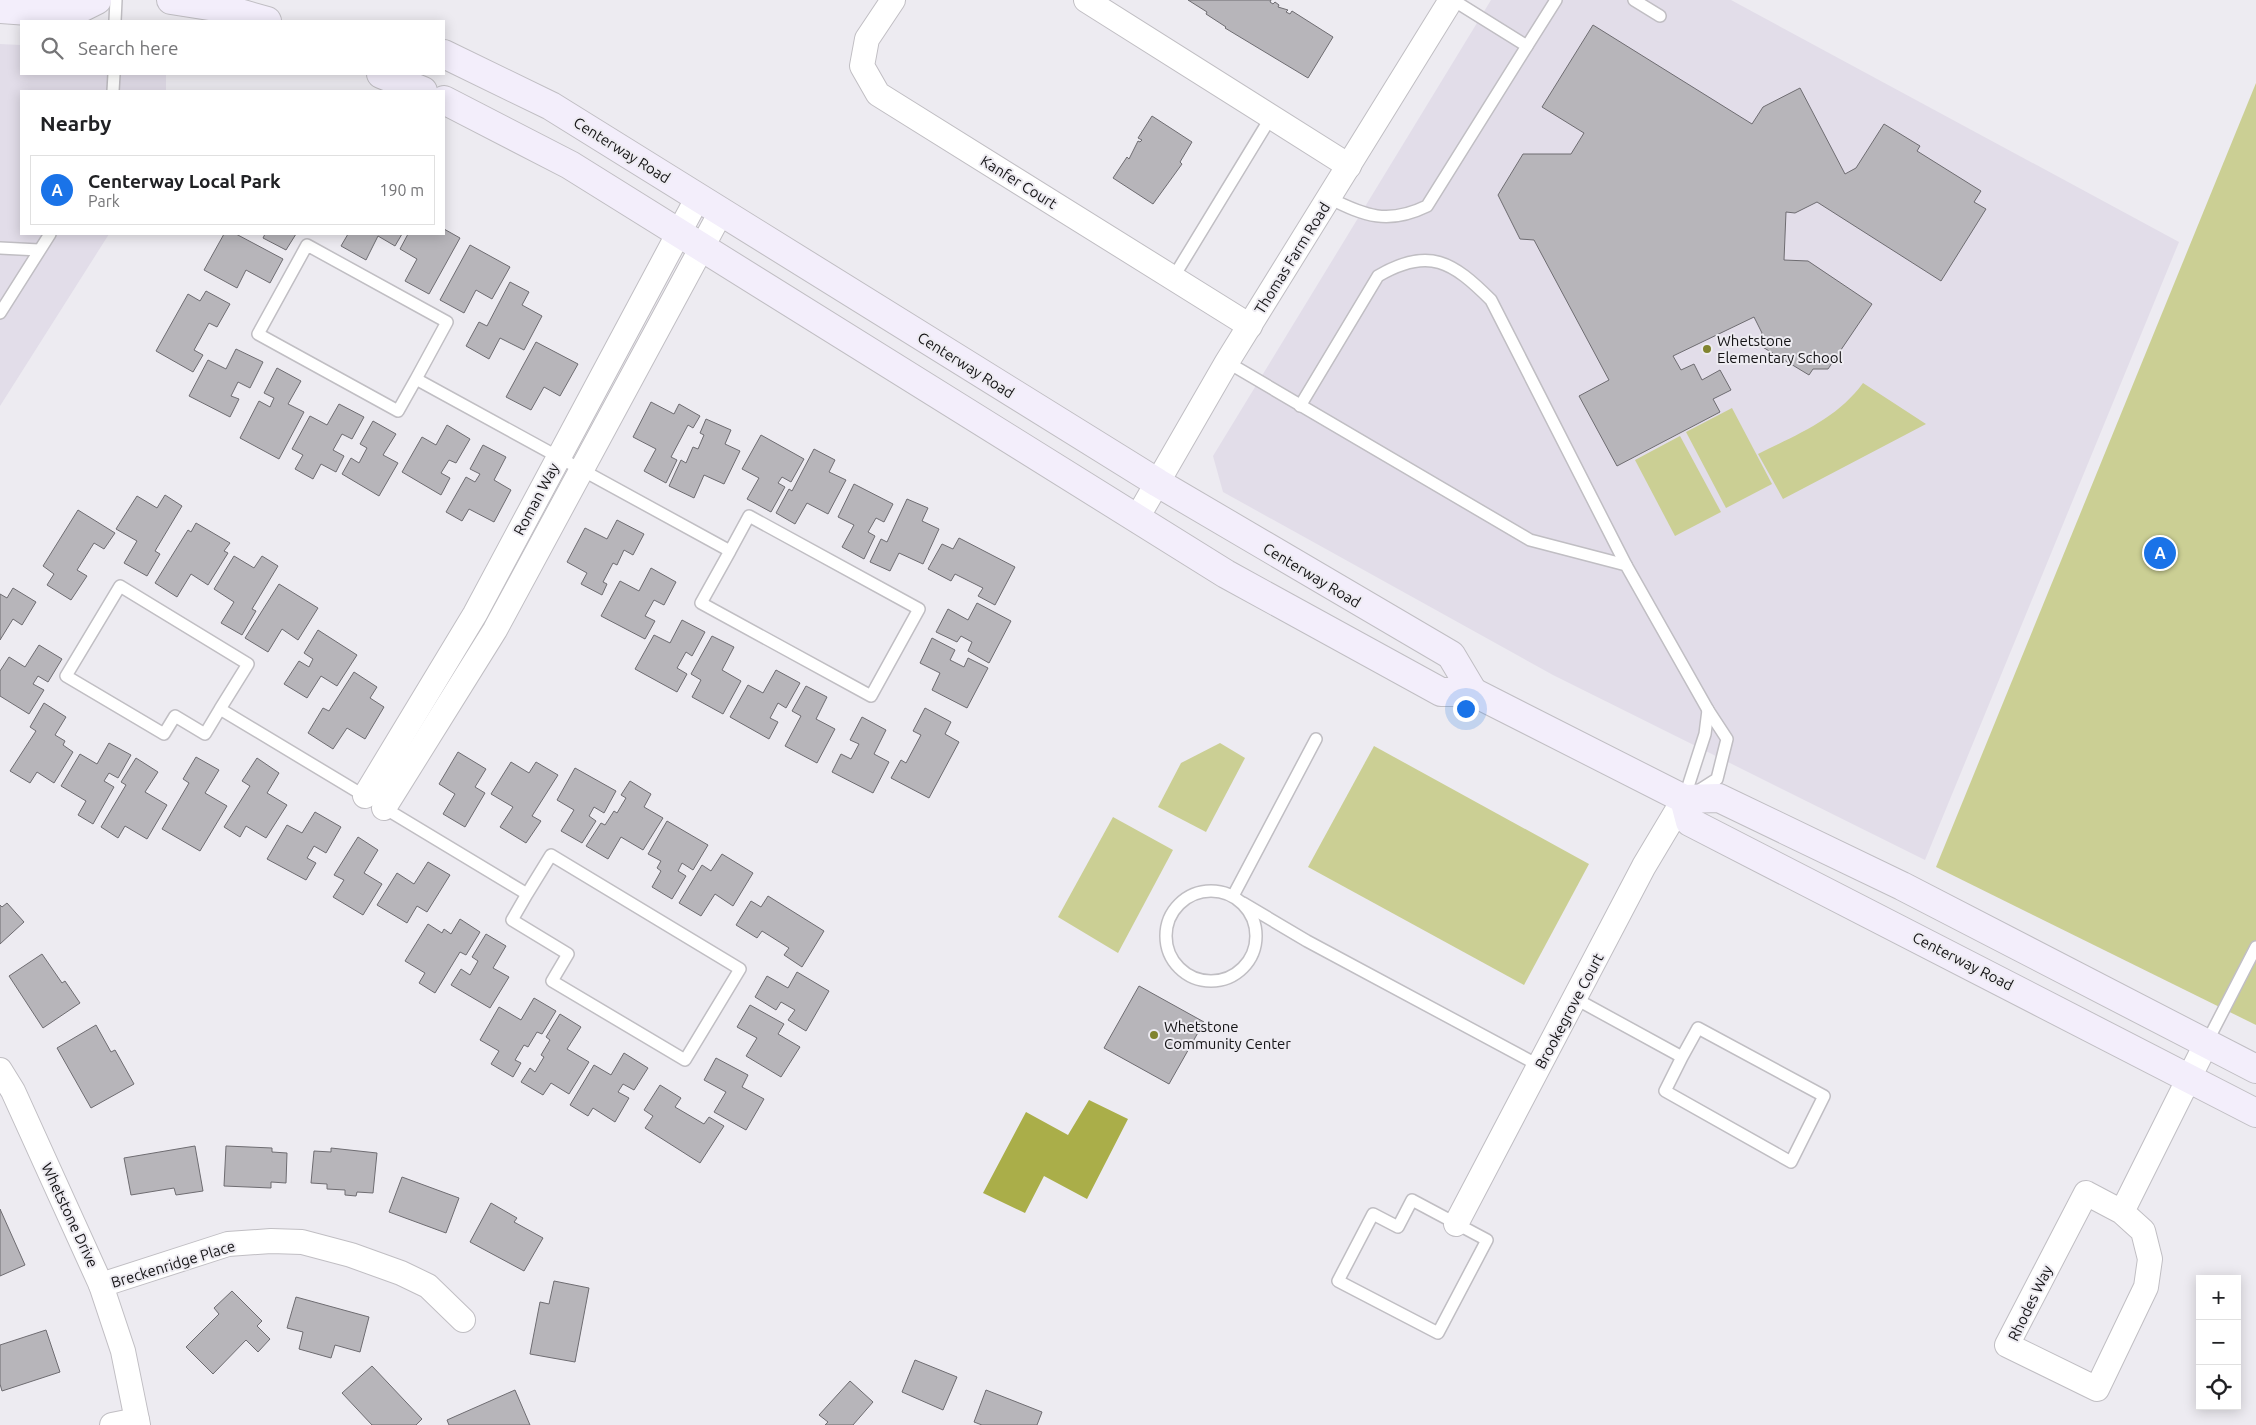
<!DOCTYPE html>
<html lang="en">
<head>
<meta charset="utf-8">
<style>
  body { margin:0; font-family:Ubuntu,sans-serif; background:#f2f2f2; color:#202124 }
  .controls { position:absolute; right:15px; bottom:15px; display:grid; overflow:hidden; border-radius:0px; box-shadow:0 2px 12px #0003 }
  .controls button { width:45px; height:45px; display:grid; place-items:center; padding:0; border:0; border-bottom:1px solid #e0e0e0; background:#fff; color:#202124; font:25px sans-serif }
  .you { position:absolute; left:1465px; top:708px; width:18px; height:18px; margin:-12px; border:4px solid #fff; border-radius:50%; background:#1a73e8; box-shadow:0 0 0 8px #1a73e833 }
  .badge { display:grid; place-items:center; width:32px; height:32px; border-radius:50%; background:#1a73e8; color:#fff; font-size:16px; font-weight:700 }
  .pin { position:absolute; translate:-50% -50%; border:2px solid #fff; box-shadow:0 1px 5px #0006 }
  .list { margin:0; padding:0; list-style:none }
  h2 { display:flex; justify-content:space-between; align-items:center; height:65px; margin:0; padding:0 20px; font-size:21px }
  h2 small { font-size:16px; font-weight:400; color:#757577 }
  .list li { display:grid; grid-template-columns:32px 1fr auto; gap:15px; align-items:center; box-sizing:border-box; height:70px; margin:0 10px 10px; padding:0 10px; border:1px solid #e0e0e0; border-radius:0px }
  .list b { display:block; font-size:19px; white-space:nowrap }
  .list p { margin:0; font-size:16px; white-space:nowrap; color:#757577 }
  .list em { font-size:16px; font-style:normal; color:#757577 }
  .icon { flex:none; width:28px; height:28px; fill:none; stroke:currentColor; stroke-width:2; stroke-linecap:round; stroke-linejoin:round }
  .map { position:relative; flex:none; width:2256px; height:1425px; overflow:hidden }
  .search { position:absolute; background:#fff; box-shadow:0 2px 12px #0003; left:20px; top:20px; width:425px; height:55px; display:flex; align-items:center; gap:12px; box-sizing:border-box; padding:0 18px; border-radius:0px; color:#757577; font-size:19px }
  .panel { position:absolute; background:#fff; box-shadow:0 2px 12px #0003; left:20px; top:90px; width:425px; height:145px; border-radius:0px }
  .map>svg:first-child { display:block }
</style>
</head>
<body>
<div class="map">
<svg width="2256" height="1425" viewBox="0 0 2256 1425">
  <rect width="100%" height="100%" fill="#edebf1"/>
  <!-- built -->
  <g fill="#e2dde9">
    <polygon points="1491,0 1731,0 2179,242 1925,860 1553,675 1223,492 1213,456"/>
    <polygon points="0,44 21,45 21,74 166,74 166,91 21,91 21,234 109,234 0,406"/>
  </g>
  <!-- green -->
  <g fill="#cbcf94">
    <polygon points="2256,83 2256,1025 1936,867"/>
    <path d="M1863,383L1926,424L1783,499L1758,454C1796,435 1837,419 1863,383Z"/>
    <polygon points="1732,408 1772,484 1726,508 1686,432"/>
    <polygon points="1680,436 1721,512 1675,536 1635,460"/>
    <polygon points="1220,743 1245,758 1206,832 1158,807 1181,763"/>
    <polygon points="1374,746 1589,864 1524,985 1308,867"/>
    <polygon points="1113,817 1173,850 1118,953 1058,917"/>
  </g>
  <!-- water -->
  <polygon fill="#aaae49" points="1089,1100 1128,1119 1087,1199 1044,1176 1025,1213 983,1193 1026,1112 1068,1135"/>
  <!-- building -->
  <g fill="#b7b5ba" stroke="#6e6c71">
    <polygon points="1188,0 1271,0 1270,2 1273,4 1275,2 1279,5 1278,7 1288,10 1286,12 1290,14 1292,11 1333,37 1308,78 1225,28 1226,27 1206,14 1207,12"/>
    <polygon points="1593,25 1752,124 1763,107 1800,88 1845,174 1856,168 1884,124 1920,146 1917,151 1981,191 1974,202 1986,209 1941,281 1817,202 1795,213 1786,212 1784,260 1808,261 1872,304 1828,369 1813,369 1809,375 1756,343 1762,333 1754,317 1673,356 1681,370 1694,364 1702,380 1720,370 1731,390 1713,399 1720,412 1617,466 1579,396 1609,380 1534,240 1520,239 1498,195 1523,154 1571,154 1584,133 1542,107"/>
    <polygon points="1152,116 1192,142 1180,162 1182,164 1153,204 1113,178 1127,157 1129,159 1138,141 1140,142 1142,140 1138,138"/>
    <polygon points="444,229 460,238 429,294 405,281 417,259 400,249 408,234 444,234"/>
    <polygon points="224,234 236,234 283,259 270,283 246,270 237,288 204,270"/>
    <polygon points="265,234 296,234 286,250 263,238"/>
    <polygon points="348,234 402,234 395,246 378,236 366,260 341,246"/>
    <polygon points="470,245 510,267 492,299 476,290 464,313 440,300"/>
    <polygon points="510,282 529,292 522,305 542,316 524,350 500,338 489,359 466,346 479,322 487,326"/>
    <polygon points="206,291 230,304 217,327 209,323 194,350 203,355 193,372 156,351 188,294 200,301"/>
    <polygon points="536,342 578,364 560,396 544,387 531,410 506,397"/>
    <polygon points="236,349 263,362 250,388 238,382 231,396 239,399 230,417 189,396 208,360 226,369"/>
    <polygon points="277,368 301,381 288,404 304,412 279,459 240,438 259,401 270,407 274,398 264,393"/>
    <polygon points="651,402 674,414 679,404 700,416 693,428 688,425 671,457 677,460 666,483 644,471 656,449 633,437"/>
    <polygon points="339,404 364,417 352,439 342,434 333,450 344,456 336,472 321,464 313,479 295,469 303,455 292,449 310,416 327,425"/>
    <polygon points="706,419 731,430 725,444 740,451 724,484 704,475 694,498 669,486 681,460 686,463 693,447 698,449 704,435 700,433"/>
    <polygon points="373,421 396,434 383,455 398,463 379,496 342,474 351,458 359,463 367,448 360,444"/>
    <polygon points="447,425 470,439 456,463 449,460 441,473 450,478 441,495 402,472 422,437 436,445"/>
    <polygon points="761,435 804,459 791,482 782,477 778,483 785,487 771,512 747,499 759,478 742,469"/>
    <polygon points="483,445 506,457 494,480 511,490 494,522 469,509 462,521 446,512 466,477 475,482 480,474 470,469"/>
    <polygon points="814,449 835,460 829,472 846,480 828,514 807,503 795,524 776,513 789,489 792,491"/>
    <polygon points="854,484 893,504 884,522 876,518 868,532 875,536 864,559 842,547 854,525 838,517"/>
    <polygon points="165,495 182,506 155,551 160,554 147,576 124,563 137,541 116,529 137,496 157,508"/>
    <polygon points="907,499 928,508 922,521 939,529 923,564 899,553 890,571 870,562 881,539 887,542"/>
    <polygon points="78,510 115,533 104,549 94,543 77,570 87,576 71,600 47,585 54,574 43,566"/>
    <polygon points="617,520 644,534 633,555 624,550 617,565 613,563 603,582 607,584 602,595 581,584 587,573 567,562 585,528 607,539"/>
    <polygon points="196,523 230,543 224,551 228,553 208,585 191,574 177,597 155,583 188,530 191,532"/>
    <polygon points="959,538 1015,567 995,605 978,596 983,588 955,574 951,581 928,569 942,544 953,549"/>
    <polygon points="234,556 254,568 262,556 278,566 252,609 256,611 242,635 221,623 234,602 214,589"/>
    <polygon points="651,568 676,582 664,605 654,600 645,616 655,621 645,639 601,616 620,581 639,591"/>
    <polygon points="279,584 318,608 298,640 282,629 268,652 245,638"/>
    <polygon points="13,588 36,602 22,625 13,619 0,640 0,594 7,598"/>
    <polygon points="977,603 1011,621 989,663 968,651 972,642 961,636 957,642 936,632 948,609 968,620"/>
    <polygon points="682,620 705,632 692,656 686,652 677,668 687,674 677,692 635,669 654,635 670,643"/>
    <polygon points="318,630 357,655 337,686 321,676 307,698 284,684 299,661 309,667 313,659 304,653"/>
    <polygon points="712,636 734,647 722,670 741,681 723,714 692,697 701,680 691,674"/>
    <polygon points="932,638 955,650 950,660 964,667 968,658 988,668 967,708 932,690 940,673 920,663"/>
    <polygon points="39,645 62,659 48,682 38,676 33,684 44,690 29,714 0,696 0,671 9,657 25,667"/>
    <polygon points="776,670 800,683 786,708 778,703 770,718 778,722 769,739 730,717 748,685 763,693"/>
    <polygon points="354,672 377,687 370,698 384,707 365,739 347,728 333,749 308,733 323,708 329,711"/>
    <polygon points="806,686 827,697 816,719 835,729 817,763 785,746 801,716 792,711"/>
    <polygon points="44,703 66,717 55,735 65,741 63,745 73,752 54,783 37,772 30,783 10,771 36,731 30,727"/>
    <polygon points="925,708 951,722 945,734 959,742 929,798 891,778 901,760 906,763 921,735 913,731"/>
    <polygon points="862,717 886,730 874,754 889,762 873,793 832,772 841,754 851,759 859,744 850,740"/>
    <polygon points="109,743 131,755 118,778 109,773 104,781 114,787 93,824 78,815 86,801 61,786 80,754 97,764"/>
    <polygon points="458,752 486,769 475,787 485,793 465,827 443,814 455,794 439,784"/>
    <polygon points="196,757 219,770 205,793 227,806 200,851 162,829 189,783 183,779"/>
    <polygon points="136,758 158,772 145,792 167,805 147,839 125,826 118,838 101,827 126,785 121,782"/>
    <polygon points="257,758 279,773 267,793 287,805 266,838 246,826 240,837 224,827 250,786 242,781"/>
    <polygon points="511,762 529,773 536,762 558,775 532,816 541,821 526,843 500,827 513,807 491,794"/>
    <polygon points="575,768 616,791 604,813 594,807 589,816 596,821 582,843 561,831 574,810 557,800"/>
    <polygon points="630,781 651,794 644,807 663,818 643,850 621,837 608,859 586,846 601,823 605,825 614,811 617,813 626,798 621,795"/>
    <polygon points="315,812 341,827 326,853 314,846 307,858 316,863 306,880 267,859 287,825 302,833"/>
    <polygon points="667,821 708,845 693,870 682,863 678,871 686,876 672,899 652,887 661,871 657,868 661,861 648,854"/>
    <polygon points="358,837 378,850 364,873 382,884 363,915 333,897 344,880 334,875"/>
    <polygon points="722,854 753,873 733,906 715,894 701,916 679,903 702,865 711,871"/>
    <polygon points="428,862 450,875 427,912 417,906 407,923 377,905 397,873 414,884"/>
    <polygon points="768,896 824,931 802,967 784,955 789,948 762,931 757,938 736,925 751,901 761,907"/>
    <polygon points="7,903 24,922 0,944 0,905 2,907"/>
    <polygon points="460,919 480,932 466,955 460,952 435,993 419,983 425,973 405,961 428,924 442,933 444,929 451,934"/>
    <polygon points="486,934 506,946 493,968 509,977 490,1008 451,985 461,969 470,975 478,961 472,957"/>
    <polygon points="42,954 62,983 65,981 80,1003 43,1028 9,976"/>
    <polygon points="797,972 829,991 806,1031 788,1020 795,1010 781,1002 776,1010 755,997 767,976 788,988"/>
    <polygon points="1139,986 1204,1022 1169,1084 1104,1048"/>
    <polygon points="534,998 556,1011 542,1034 537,1032 528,1047 524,1045 515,1060 521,1063 513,1077 491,1064 499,1051 480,1040 499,1007 521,1020"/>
    <polygon points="750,1005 784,1024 778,1034 800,1047 781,1077 746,1056 757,1038 737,1027"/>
    <polygon points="560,1014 581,1027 567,1049 589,1062 569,1094 551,1083 543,1095 521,1082 530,1068 535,1072 544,1057 541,1055 550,1040 546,1037"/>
    <polygon points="96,1025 111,1052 115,1050 134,1084 91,1108 57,1048"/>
    <polygon points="624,1053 648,1068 634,1090 623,1084 618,1092 629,1098 615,1122 593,1108 588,1116 570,1105 594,1065 611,1075"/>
    <polygon points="716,1058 748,1075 742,1087 764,1099 746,1130 714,1112 726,1092 704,1080"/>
    <polygon points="660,1085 681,1098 675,1107 704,1124 709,1117 724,1126 700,1163 645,1128 653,1116 644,1110"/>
    <polygon points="195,1146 203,1191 176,1195 174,1188 131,1195 124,1158"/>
    <polygon points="226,1146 272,1148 272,1152 287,1153 286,1183 271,1182 271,1188 224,1186"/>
    <polygon points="331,1148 377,1153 373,1193 357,1192 356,1196 345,1195 345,1190 327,1189 327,1184 311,1183 314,1151 331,1152"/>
    <polygon points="402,1177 459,1198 446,1233 389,1212"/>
    <polygon points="491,1203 517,1218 514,1222 543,1238 524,1271 470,1242"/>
    <polygon points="0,1209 25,1265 0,1276"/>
    <polygon points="554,1281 589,1288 575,1362 530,1354 540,1302 549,1304"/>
    <polygon points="232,1291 262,1321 257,1326 270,1339 258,1352 246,1340 213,1374 186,1347 219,1314 214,1308"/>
    <polygon points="296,1297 369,1317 360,1352 335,1345 331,1358 299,1349 303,1332 287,1328"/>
    <polygon points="46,1330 60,1372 2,1391 0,1384 0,1345"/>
    <polygon points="915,1360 957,1377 943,1410 902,1392"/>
    <polygon points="372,1366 422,1419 416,1425 372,1425 342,1393"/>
    <polygon points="850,1381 873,1402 853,1425 825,1425 828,1422 819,1415"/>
    <polygon points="515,1390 530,1425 449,1425 447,1420"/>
    <polygon points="986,1390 1042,1412 1037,1425 982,1425 974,1422"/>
  </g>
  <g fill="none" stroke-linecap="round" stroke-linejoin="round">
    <defs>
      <g id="lane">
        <polyline points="1634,0 1660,16"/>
        <polyline points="115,21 116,0"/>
        <polyline points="1527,46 1556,0"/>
        <polyline points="113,91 114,74"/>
        <path d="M1329,198C1365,216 1388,225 1427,206L1527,46L1453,0"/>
        <polyline points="0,248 39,250"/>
        <polyline points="1173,278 1271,117"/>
        <polyline points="0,313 50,234"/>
        <polyline points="1227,362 1530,540 1626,565 1708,710 1727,739 1717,779 1695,793"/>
        <polyline points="416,379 398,411 258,334 307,245 447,322 416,379 730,551 749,516 919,609 871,696 701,603 730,551"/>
        <path d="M1300,406L1378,276C1429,246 1453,262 1491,300L1626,565"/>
        <polyline points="220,709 205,734 175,716 164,734 66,676 120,586 248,664 220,709 368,798"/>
        <polyline points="1684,799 1705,734 1708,710"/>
        <polyline points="381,806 527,894 551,855 740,969 685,1060 552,981 568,954 512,920 527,894"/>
        <circle cx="1211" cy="936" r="45"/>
        <polyline points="1233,896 1316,739"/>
        <polyline points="1243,903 1307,941 1540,1066"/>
        <polyline points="1576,999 1682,1057 1698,1028 1824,1096 1791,1162 1665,1091 1682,1057"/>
        <polyline points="2206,1044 2256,947"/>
        <polygon points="1412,1200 1487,1240 1438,1333 1338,1281 1373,1214 1398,1227"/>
      </g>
      <g id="street">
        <polyline points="893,0 867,39 862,66 878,94 1250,326"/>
        <polyline points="1086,0 1349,166"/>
        <polyline points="1137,518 1227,362 1451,0"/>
        <polyline points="365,796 475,614 698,197"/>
        <polyline points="384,808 495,630 721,212"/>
        <polyline points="0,1070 13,1091 101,1285 123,1351 138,1425"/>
        <polyline points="2122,1212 2143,1231 2150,1259 2146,1287 2097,1389 2007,1345 2086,1193 2122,1212 2206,1044"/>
        <polyline points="1456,1224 1644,866 1684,799"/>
        <polyline points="101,1285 228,1244 271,1241 302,1242 351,1255 401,1273 428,1286 463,1320"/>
        <polyline points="112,1425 137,1420"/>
      </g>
      <g id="secondary">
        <polyline points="171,0 222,8 267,21"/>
        <polyline points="0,9 69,14 97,0"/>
        <polyline points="444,54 551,106 1158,483 1451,655 1473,692"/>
        <polyline points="381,74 423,91"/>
        <polyline points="444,100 570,165 1226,574 1441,692 1473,692 1684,799 1719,798 1902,886 2256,1069"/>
        <polyline points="1684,799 1690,822 2256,1113"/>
      </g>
    </defs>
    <!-- lane casing -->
    <use href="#lane" stroke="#c0bec3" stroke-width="14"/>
    <!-- street casing -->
    <use href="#street" stroke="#c0bec3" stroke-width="26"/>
    <!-- secondary casing -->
    <use href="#secondary" stroke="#c0bec3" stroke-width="30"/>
    <!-- lane -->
    <use href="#lane" stroke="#fff" stroke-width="11"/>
    <!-- street -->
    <use href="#street" stroke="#fff" stroke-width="24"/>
    <!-- secondary -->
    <use href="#secondary" stroke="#f3eefb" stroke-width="28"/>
  </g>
  <!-- markers -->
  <g fill="#81842f" stroke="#edebf1" stroke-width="2">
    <circle cx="1707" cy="349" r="5"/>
    <circle cx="1154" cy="1035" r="5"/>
  </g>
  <g text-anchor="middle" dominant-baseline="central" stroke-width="4" stroke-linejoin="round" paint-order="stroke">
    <!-- street labels -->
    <g font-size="15" fill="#141315" stroke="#edebf1">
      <text transform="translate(622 150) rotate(32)">Centerway Road</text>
      <text transform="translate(1019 182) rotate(32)">Kanfer Court</text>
      <text transform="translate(1292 258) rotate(-58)">Thomas Farm Road</text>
      <text transform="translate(966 365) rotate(32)">Centerway Road</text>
      <text transform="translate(536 499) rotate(-62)">Roman Way</text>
      <text transform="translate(1312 575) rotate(31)">Centerway Road</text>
      <text transform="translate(1963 961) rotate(27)">Centerway Road</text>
      <text transform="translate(1569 1011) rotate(-62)">Brookegrove Court</text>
      <text transform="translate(70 1215) rotate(65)">Whetstone Drive</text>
      <text transform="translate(173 1264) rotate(-17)">Breckenridge Place</text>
      <text transform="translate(2030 1303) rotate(-64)">Rhodes Way</text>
    </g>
    <!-- poi labels -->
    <g font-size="15" fill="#141315" stroke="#edebf1" text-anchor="start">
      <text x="1717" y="340">Whetstone<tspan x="1717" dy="17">Elementary School</tspan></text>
      <text x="1164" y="1026">Whetstone<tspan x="1164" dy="17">Community Center</tspan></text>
    </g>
  </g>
</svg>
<div class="controls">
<button>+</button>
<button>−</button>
<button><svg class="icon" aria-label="locate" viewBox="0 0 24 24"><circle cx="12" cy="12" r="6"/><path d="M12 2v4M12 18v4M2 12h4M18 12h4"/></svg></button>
</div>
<div class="you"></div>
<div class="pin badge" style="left:2160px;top:553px">A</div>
<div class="search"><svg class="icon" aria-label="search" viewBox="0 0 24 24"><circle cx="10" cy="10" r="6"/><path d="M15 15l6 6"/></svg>Search here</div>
<section class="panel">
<h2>Nearby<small></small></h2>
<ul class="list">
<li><span class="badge">A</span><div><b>Centerway Local Park</b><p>Park</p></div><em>190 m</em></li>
</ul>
</section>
</div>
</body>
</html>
